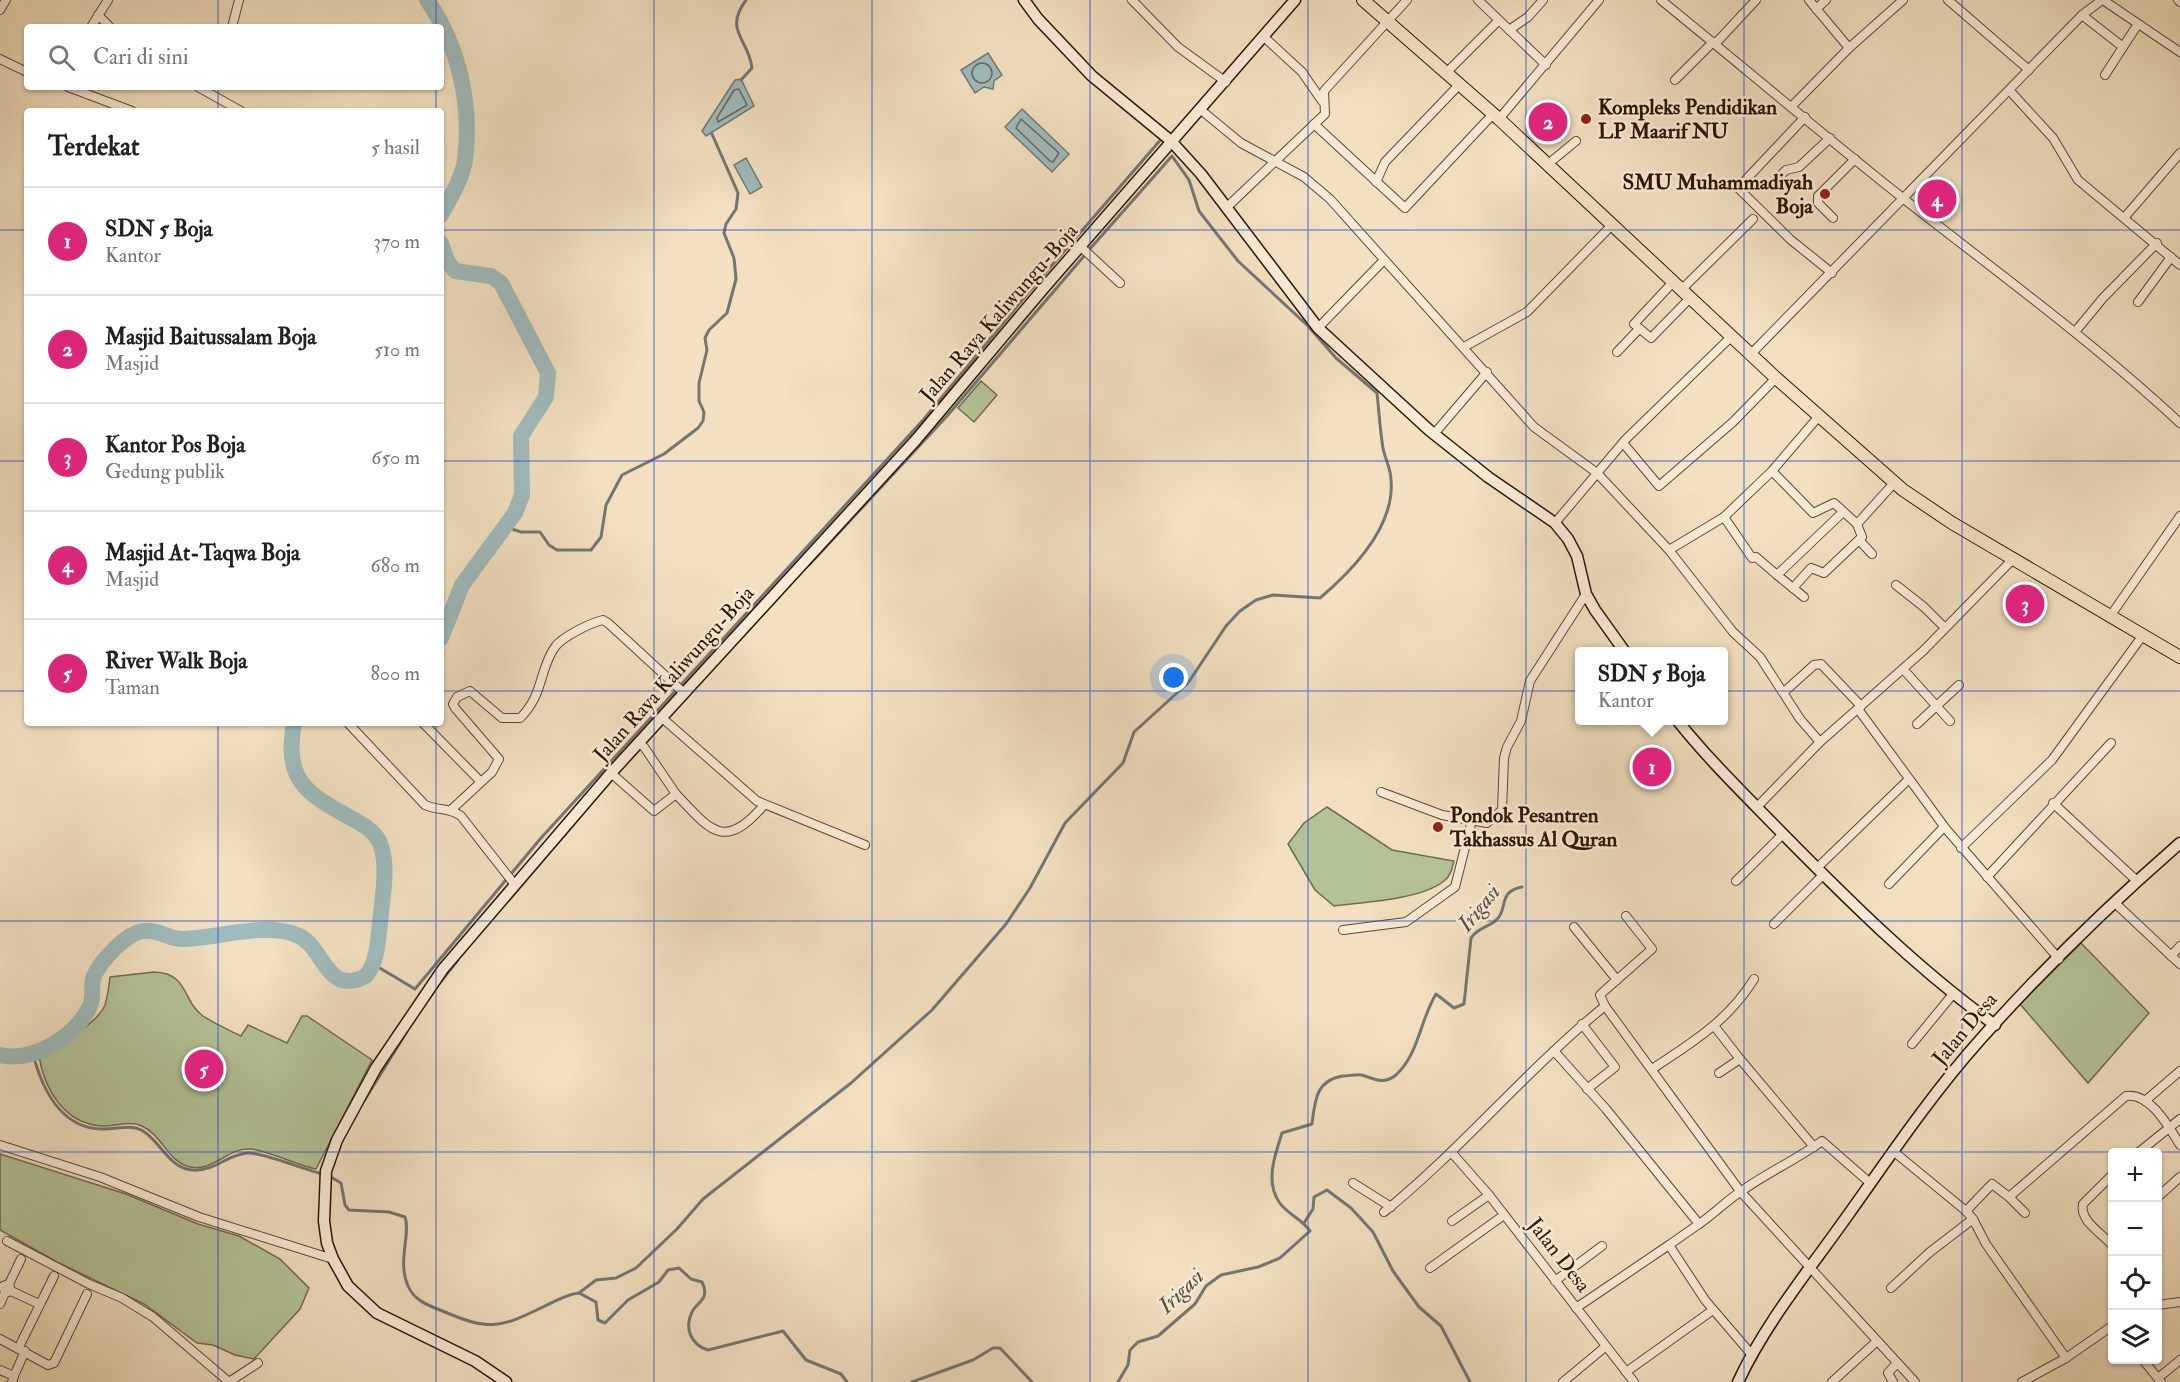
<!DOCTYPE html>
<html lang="id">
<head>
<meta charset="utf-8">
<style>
  body { margin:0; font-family:"IM FELL Double Pica",serif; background:#f6f6f6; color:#202124 }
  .controls { position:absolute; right:18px; bottom:18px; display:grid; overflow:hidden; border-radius:6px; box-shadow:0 2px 4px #0004 }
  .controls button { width:54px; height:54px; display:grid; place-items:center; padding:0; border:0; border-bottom:2px solid #e0e0e0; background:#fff; color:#202124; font:30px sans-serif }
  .you { position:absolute; left:1174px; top:678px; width:21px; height:21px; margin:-15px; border:4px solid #fff; border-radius:50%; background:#1a73e8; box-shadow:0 0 0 9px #1a73e833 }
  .badge { display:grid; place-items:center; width:39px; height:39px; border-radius:50%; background:#db2777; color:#fff; font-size:20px; font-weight:700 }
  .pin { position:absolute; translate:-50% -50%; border:3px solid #fff; box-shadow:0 2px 6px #0006 }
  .popup { position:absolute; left:1575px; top:647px; width:153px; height:78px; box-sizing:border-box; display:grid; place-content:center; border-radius:6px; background:#fff; filter:drop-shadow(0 2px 4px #0005); font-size:20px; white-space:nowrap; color:#757577 }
  .popup b { font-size:22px; color:#202124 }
  .popup::after { content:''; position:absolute; left:50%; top:100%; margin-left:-12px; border:12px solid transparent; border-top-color:#fff }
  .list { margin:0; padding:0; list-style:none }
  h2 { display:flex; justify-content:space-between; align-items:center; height:78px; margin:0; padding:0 24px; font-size:26px }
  h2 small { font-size:20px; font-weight:400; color:#757577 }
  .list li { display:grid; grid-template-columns:39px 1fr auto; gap:18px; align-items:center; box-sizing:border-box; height:108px; padding:0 24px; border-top:2px solid #e0e0e0 }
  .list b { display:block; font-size:22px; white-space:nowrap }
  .list p { margin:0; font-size:20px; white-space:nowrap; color:#757577 }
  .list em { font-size:20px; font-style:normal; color:#757577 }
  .icon { flex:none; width:33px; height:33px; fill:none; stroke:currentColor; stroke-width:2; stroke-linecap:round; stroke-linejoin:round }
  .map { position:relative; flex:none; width:2180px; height:1382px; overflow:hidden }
  .search { position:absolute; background:#fff; box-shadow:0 2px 4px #0004; left:24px; top:24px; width:420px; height:66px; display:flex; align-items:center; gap:15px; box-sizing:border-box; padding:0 21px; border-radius:6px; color:#757577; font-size:22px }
  .panel { position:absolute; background:#fff; box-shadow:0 2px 4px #0004; left:24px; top:108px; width:420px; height:618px; border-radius:6px }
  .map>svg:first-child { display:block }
</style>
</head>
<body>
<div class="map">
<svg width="2180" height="1382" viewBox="0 0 2180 1382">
  <rect width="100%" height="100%" fill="#f2e0c0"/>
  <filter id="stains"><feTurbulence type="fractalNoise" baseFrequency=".00333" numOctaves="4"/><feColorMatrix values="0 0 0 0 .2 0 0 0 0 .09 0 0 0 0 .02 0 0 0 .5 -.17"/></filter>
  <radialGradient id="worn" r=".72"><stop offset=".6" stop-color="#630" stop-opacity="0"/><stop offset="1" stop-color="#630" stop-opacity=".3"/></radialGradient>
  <!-- green -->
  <g fill="#b4c397" stroke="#706c4e" stroke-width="1.5">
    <polygon points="981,381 997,395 974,422 958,408"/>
    <path d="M1327,807L1392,850L1454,861C1452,868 1451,876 1444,881C1420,900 1364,902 1334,906L1315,890L1288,844L1304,823Z"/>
    <polygon points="2081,943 2149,1013 2088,1083 2020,1004"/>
    <path d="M154,972C189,973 182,1001 203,1016C215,1024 229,1030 241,1036L248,1025L287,1043L302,1016H307L372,1060L316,1169C296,1165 270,1151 251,1149C228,1147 214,1172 190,1167C168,1162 162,1135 142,1126C128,1120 115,1127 101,1126C64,1123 45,1090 39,1057C56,1048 98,1023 105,1005C108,996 109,985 110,977Z"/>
    <polygon points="0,1154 126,1194 198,1224 239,1236 280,1259 309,1288 300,1309 254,1359 235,1355 213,1345 197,1343 144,1304 57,1262 0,1230"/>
  </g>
  <!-- water -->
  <g fill="#9fbbbc" stroke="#717873" stroke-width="1.5">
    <polygon points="988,53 1002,75 994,81 993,89 984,87 975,93 961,70"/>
    <polygon points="741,79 754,106 706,136 702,131 735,80"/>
    <polygon points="1022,109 1069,154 1052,172 1005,127"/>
    <polygon points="746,158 762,187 750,194 734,165"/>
  </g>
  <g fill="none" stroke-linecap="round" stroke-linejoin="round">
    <!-- shore -->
    <g stroke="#666861" stroke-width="1.5">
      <circle cx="982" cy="73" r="10"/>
      <polygon points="739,89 747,105 718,122 717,118 734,90"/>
      <polygon points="1021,119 1059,153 1053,162 1050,161 1016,128"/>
    </g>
    <!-- stream -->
    <g stroke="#717873" stroke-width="3">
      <path d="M741,80L752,68C749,39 723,31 746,0"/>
      <polyline points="506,527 521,532 540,532 549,545 557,550 591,550 601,537 606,505 622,475 664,454 698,428 703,421 704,412 699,401 699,383 707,350 705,338 709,330 727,313 736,279 734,258 724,233 726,224 736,209 738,193 712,134"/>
      <polyline points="809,565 947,416 1084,256"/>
      <polyline points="373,964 415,989 541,838 924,419 1028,293 1163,137"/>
      <polyline points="438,985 458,960"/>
      <path d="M33,1054C42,1089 61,1128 102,1129C116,1130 130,1123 143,1131C161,1142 169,1168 192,1170C215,1172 227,1154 248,1153C262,1152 305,1170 323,1174"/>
      <polyline points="364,1101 406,1033"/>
      <path d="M329,1176L341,1183L345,1205L349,1210L389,1212L405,1217C411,1233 397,1262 408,1286C414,1300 427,1305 440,1310C489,1331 498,1329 545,1306C555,1301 568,1294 579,1293L596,1302L598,1320L605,1323L628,1300L659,1282L668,1270L679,1268L691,1279L702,1282C704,1286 706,1291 704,1296C702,1302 695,1306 692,1312C684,1328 691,1345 708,1350L783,1331L806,1360L841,1374L847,1382"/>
      <polyline points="1304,1223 1313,1209 1314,1197 1327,1190 1351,1208 1373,1232 1393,1271 1419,1307 1441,1326 1470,1382"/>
      <path d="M579,1293L596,1280L616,1278L636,1268L677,1229L703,1199L851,1083L932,1010L1006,924L1030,888L1065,823L1123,763L1134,732L1188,683L1226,626L1240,611L1256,600L1273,595L1320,598C1353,570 1395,527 1391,480C1391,469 1385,459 1383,448C1380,430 1379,411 1377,393L1336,358L1308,326L1238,261L1199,211L1189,180L1172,156L1089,250"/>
      <polyline points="912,1382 973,1360 993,1348 1000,1348 1032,1382"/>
      <path d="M1118,1382L1128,1365L1130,1350L1138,1342L1158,1336L1195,1304L1206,1286L1221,1275L1258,1267L1280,1258L1310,1231C1302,1219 1287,1214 1279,1202C1265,1181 1275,1155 1282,1133L1312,1124C1315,1100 1316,1080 1343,1076C1349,1076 1356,1074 1362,1075C1374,1079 1384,1085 1396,1075C1419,1054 1420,1020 1436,994L1454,1008L1464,1004L1471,938C1478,928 1485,928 1494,922C1510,910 1496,892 1522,887"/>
    </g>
    <!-- river -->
    <g stroke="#9fbbbc" stroke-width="16">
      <path d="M427,0C459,46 472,105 465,160C462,179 450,198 441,215"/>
      <polyline points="441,243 447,261 455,271 491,276 501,283 548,373 546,397 521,436 522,495 515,513 462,585 441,638"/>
      <path d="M0,1055C33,1063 76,1036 90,1006C94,998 91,988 93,979C98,963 127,932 144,931C159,929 170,940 184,939C218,938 266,922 297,935C325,946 325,997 366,976C379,959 378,935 381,914C383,892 389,862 379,841C373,830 362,824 351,818C306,793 284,781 294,723"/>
    </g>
    <defs>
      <g id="street">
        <polyline points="1132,0 1178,47 1226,82"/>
        <polyline points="1478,0 1546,65"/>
        <path d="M1661,0C1742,66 1822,134 1904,199C1997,272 2093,342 2180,423"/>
        <polyline points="1809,0 1849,48"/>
        <polyline points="1948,0 2029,70"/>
        <polyline points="2103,0 2180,52"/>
        <polyline points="2178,0 2180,2"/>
        <polyline points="1816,9 1826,0"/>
        <polyline points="0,10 6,0"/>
        <polyline points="98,15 110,27"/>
        <polyline points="2082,15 2123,47 2105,75"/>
        <polyline points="91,27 108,0"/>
        <polyline points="232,27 239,0"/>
        <polyline points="1509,30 1528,17 1543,0"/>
        <polyline points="1264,37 1302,72 1322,101"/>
        <polyline points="1715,44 1756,0"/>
        <polyline points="2123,47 2138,24"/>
        <polyline points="0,59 27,72"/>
        <polyline points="1446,73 1498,21"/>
        <polyline points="1675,80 1713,42"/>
        <polyline points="68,87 132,111"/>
        <polyline points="198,87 241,111"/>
        <polyline points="2010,91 2053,138 2078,180 2180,265"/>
        <polyline points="1792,106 1849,48 1903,0"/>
        <polyline points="1201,110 1241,143 1304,177 1330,199 1534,427 1597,473 1669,550 1733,632 1760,657 1800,719 1820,742"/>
        <polyline points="1805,117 1738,188 1791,240 1832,273"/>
        <polyline points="1499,119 1599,0"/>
        <polyline points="1314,124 1405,208 1493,114"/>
        <polyline points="1548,164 1576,141"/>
        <polyline points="1777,179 1786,170 1799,167 1830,138"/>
        <polyline points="1376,182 1385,162 1459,85"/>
        <polyline points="1226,208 1325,114 1324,91 1407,0"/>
        <polyline points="1833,218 1818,203 1818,196 1855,159"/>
        <polyline points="2124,218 2180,153"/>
        <polyline points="1081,247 1120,283"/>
        <polyline points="1674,281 1634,324 1651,338 1691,297"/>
        <polyline points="1682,289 1753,219"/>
        <polyline points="2138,302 2171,257"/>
        <polyline points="1318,328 1384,260"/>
        <polyline points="2075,332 2103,298 2157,243"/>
        <polyline points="1464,347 1527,312 1613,224"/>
        <polyline points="1617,352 1639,329"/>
        <polyline points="1751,354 2082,15 2102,0"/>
        <polyline points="1434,434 1487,372"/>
        <polyline points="1623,443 1659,486 1733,422 1776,378"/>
        <polyline points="1772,471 1813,513 1834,503 1857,524 1862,537 1824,573 1811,568 1793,588"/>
        <polyline points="1724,517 1752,558 1756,557 1777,575 1843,512"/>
        <polyline points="1555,523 1626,439 1732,336"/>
        <polyline points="1857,524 1894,483"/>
        <polyline points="1860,541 1872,554"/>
        <polyline points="1669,550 1724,517 1772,471 1819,416"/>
        <polyline points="1777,575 1804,597"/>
        <polyline points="1896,585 1924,607 1945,628"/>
        <polyline points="2111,615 2180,516"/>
        <polyline points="1903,669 1950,721"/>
        <polyline points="1784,692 1814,665 1821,664 1861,706"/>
        <polyline points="1858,709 1946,829 2059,959"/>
        <polyline points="661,717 757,801 865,845"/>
        <path d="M348,723L425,805C438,811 449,807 461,816L515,885"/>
        <polyline points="423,723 481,782"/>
        <polyline points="1917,724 1959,685"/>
        <polyline points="638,742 644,747 676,794"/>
        <path d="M611,773L654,811L676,794C710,830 724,852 764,805"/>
        <polyline points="1381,792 1442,815 1487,823 1502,810 1504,758 1507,747 1521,721 1530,681 1586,594"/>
        <polyline points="2053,803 2137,881"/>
        <polyline points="1757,807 1820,742 1923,651 2013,559"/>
        <path d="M452,809L492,772L499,759L455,708L453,704L457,697L470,691L502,718H520C544,695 539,669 555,647C562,637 590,623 603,620L608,623L683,692"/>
        <polyline points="1961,848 2052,760 2143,635"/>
        <polyline points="1817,868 1909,779"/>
        <polyline points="1987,877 2111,743"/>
        <polyline points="1736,881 1783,834"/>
        <polyline points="1889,884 1944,827"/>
        <polyline points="2115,903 2180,964"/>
        <polyline points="1626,916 1652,949 1603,992 1600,995 1605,1006 1740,1191 1915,1382"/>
        <polyline points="1774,924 1823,875"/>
        <polyline points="1574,927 1617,980"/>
        <polyline points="1343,930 1406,922 1455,887 1472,820"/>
        <polyline points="2171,956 2180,946"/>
        <polyline points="1582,1024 1615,1067 1587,1089"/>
        <polyline points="1715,1027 1740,1059 1719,1073"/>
        <polyline points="1912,1044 1953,994"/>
        <polyline points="1554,1051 1606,1109 1699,1224 1669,1245 1705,1300 1752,1355"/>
        <polyline points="1740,1059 1814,1147"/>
        <path d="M1652,1069C1692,1043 1729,1020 1754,979"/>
        <polyline points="2145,1101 2180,1071"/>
        <polyline points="0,1145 100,1177 199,1217 333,1259"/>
        <polyline points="1893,1151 1966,1211"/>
        <polyline points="2139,1152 2180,1119"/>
        <polyline points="1452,1153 1489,1195 1634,1382"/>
        <path d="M2112,1175L2083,1204C2079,1221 2102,1233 2112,1245"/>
        <polyline points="1353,1183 1391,1207"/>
        <polyline points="2160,1195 2180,1177"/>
        <polyline points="2009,1197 2025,1213"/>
        <path d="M1384,1212C1462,1149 1526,1070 1605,1006"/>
        <path d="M1973,1219L1966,1211L1992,1184L2009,1197L2126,1096C2150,1092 2169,1127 2180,1145"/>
        <polyline points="1452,1221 1489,1195"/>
        <path d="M1699,1224C1714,1214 1727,1200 1743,1190C1770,1171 1796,1160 1822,1141L1870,1183"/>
        <polyline points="7,1241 89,1284 122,1298 153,1317 229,1382"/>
        <polyline points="1430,1268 1504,1215"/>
        <polyline points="1555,1281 1602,1246"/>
        <polyline points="9,1284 21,1259"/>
        <polyline points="1891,1288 1930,1252 1973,1219 1986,1244 2066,1358"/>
        <polyline points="11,1291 39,1304"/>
        <polyline points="0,1304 5,1293 11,1291 9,1284 3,1286 5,1293"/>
        <polyline points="2158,1305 2180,1302"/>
        <polyline points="1576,1308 1669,1245"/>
        <polyline points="0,1339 48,1365 54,1363 87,1294"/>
        <polyline points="19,1347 54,1276"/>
        <polyline points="2143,1360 2161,1382"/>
        <polyline points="0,1370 14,1376 12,1382"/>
        <polyline points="1626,1372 1713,1310"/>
        <polyline points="14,1376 25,1351"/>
        <polyline points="2158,1378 2180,1360"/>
        <polyline points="229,1382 258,1363"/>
        <polyline points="1563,1382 1605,1347"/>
        <polyline points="1832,1382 1876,1342"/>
        <polyline points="1893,1382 1888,1373 1897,1363"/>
        <polyline points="2022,1382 2066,1358 2112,1326"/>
      </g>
      <g id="secondary">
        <polyline points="1024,0 1038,19 1092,76 1171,141 1201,174 1318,328 1429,430 1488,477 1555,523 1568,539 1577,556 1586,594 1595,610 1625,652"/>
        <path d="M1677,720C1708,759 1744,794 1779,830C1847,899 1916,968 1995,1025"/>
        <polyline points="506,1382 475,1361 377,1313 348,1286 333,1259 327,1243 324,1221 326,1171 337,1140 376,1068 443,969 611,773 915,441 1043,289 1295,0"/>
        <path d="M1738,1382C1766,1322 1810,1269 1848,1215C1890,1156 1931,1095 1979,1041C2041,971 2109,905 2180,843"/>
      </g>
      <polyline id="primary" points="1363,0 1499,119 1776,378 1903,490 1952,523 2180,657"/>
    </defs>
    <!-- street casing -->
    <use href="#street" stroke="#5e4734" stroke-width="10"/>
    <!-- secondary casing -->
    <use href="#secondary" stroke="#2d1406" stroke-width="13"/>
    <!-- primary casing -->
    <use href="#primary" stroke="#2d1406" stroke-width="14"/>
    <!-- street -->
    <use href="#street" stroke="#f7ebd6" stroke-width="8"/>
    <!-- secondary -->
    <use href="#secondary" stroke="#f7ebd6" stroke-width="10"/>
    <!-- primary -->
    <use href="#primary" stroke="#f2e0c0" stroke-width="12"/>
  </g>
  <!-- grid -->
  <path fill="none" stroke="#1d4ed8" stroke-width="1.5" stroke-opacity="0.55" d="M218,0V27M436,0V27M654,0V1382M872,0V1382M1090,0V1382M1308,0V1382M1526,0V1382M1744,0V1382M1962,0V1382M218,87V111M436,87V111M0,230H27M441,230H2180M0,461H27M441,461H2180M0,691H27M441,691H2180M218,723V1382M436,723V1382M0,921H2180M0,1152H2180"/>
  <!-- markers -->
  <g fill="#8f2418" stroke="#f7ebd6" stroke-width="2">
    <circle cx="1586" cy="119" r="6"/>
    <circle cx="1825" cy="194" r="6"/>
    <circle cx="1438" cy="827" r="6"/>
  </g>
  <g text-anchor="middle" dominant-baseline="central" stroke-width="5" stroke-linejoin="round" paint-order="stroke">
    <!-- poi labels -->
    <g font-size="21" font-weight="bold" fill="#2d1406" stroke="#f7ebd6" text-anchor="start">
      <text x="1598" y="107">Kompleks Pendidikan<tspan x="1598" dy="24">LP Maarif NU</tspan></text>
      <text x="1813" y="182" text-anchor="end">SMU Muhammadiyah<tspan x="1813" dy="24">Boja</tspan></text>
      <text x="1450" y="815">Pondok Pesantren<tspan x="1450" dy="24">Takhassus Al Quran</tspan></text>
    </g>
    <!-- street labels -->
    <g font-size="21" fill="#2d1406" stroke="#f7ebd6">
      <text transform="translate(999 313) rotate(-49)">Jalan Raya Kaliwungu-Boja</text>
      <text transform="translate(674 674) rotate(-48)">Jalan Raya Kaliwungu-Boja</text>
      <text transform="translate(1965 1029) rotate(-50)">Jalan Desa</text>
      <text transform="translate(1559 1255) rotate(52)">Jalan Desa</text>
    </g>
    <!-- water labels -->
    <g font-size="22" font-style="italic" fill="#554e46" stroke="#f7ebd6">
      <text transform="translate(1479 908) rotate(-51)">Irigasi</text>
      <text transform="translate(1181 1291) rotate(-44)">Irigasi</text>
    </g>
  </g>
  <rect width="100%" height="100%" filter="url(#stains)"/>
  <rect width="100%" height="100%" fill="url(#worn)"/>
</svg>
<div class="controls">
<button>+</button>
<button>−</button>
<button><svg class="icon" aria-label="locate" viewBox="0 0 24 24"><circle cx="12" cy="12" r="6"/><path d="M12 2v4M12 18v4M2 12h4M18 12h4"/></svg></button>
<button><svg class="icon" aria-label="layers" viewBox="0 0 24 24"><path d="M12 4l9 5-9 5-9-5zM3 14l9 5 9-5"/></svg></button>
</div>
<div class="you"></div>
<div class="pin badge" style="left:1652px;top:767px">1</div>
<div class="popup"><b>SDN 5 Boja</b>Kantor</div>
<div class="pin badge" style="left:1548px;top:122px">2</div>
<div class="pin badge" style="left:2025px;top:604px">3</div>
<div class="pin badge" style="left:1937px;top:199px">4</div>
<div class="pin badge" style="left:204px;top:1069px">5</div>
<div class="search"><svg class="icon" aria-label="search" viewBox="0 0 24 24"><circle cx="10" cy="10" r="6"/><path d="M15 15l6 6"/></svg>Cari di sini</div>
<section class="panel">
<h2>Terdekat<small>5 hasil</small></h2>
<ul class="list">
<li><span class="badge">1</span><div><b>SDN 5 Boja</b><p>Kantor</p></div><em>370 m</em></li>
<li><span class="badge">2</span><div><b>Masjid Baitussalam Boja</b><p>Masjid</p></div><em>510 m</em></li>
<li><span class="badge">3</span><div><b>Kantor Pos Boja</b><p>Gedung publik</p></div><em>650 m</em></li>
<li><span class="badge">4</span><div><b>Masjid At-Taqwa Boja</b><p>Masjid</p></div><em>680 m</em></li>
<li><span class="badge">5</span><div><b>River Walk Boja</b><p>Taman</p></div><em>800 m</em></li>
</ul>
</section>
</div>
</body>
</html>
